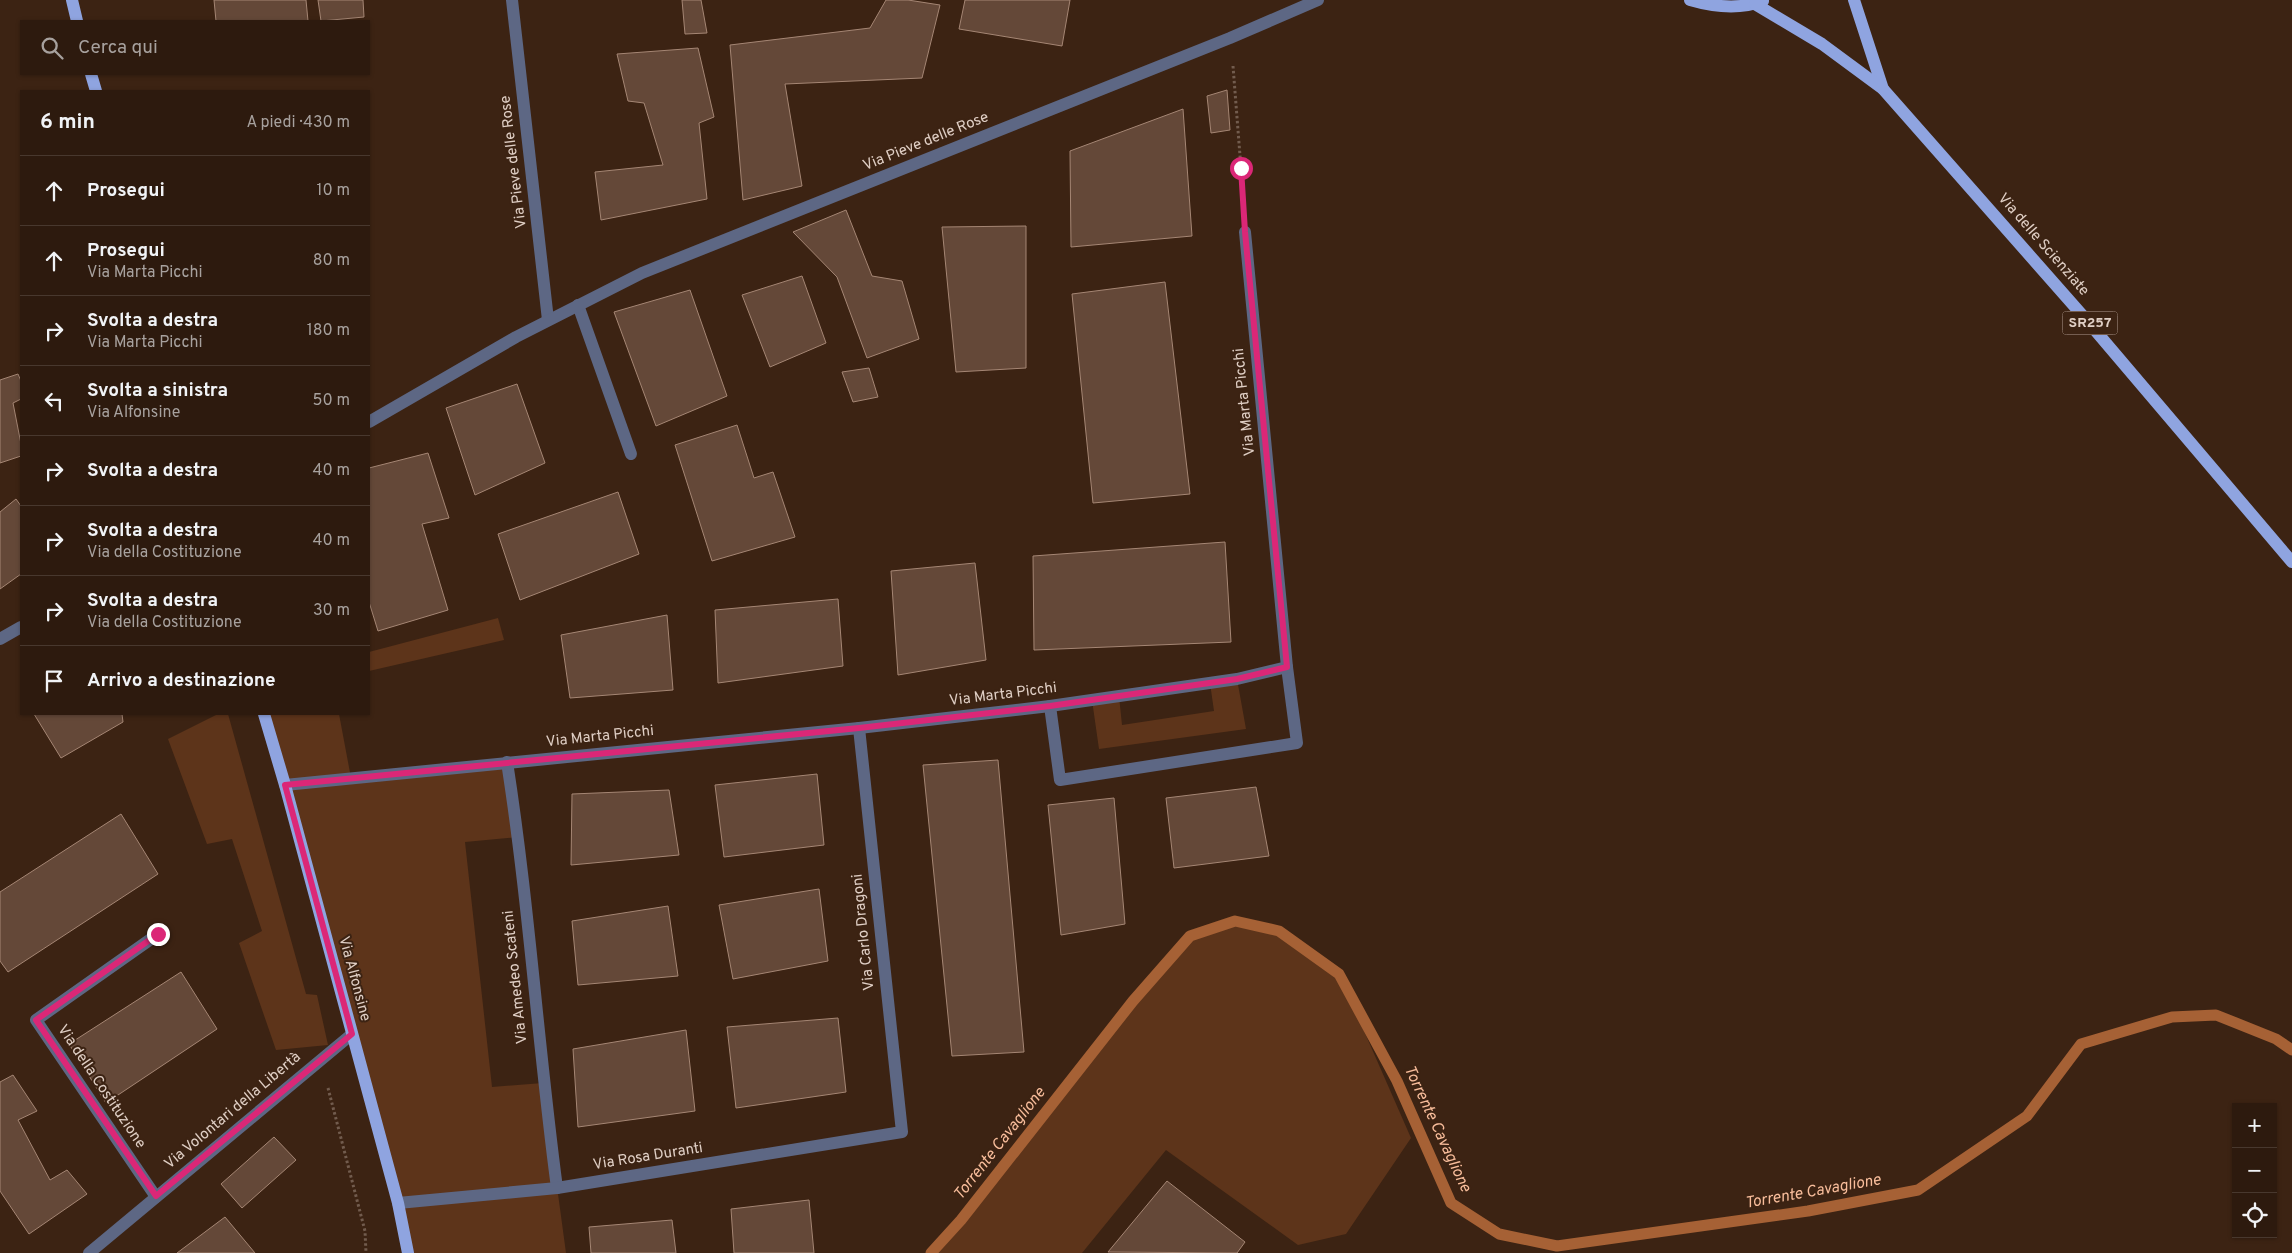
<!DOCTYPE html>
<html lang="it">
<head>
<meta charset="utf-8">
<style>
  body { margin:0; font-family:Overpass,sans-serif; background:#352317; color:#f1f3f6 }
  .controls { position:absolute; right:15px; bottom:15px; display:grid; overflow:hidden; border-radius:0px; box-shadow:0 1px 4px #0004 }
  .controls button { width:45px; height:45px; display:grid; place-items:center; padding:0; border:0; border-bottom:1px solid #48382e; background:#2d1a0e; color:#f1f3f6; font:25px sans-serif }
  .stop { position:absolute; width:15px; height:15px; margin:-11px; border:4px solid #db2777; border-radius:50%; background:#fff }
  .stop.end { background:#db2777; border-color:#fff; box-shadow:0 1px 5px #0008 }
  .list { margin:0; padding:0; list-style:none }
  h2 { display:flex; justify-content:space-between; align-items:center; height:65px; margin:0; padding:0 20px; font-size:21px }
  h2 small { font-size:16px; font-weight:400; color:#a7a19e }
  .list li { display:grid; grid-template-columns:32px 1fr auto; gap:15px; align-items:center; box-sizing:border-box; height:70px; padding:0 20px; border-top:1px solid #48382e }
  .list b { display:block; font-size:19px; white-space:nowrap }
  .list p { margin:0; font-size:16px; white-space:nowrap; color:#a7a19e }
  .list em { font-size:16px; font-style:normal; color:#a7a19e }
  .icon { flex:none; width:28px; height:28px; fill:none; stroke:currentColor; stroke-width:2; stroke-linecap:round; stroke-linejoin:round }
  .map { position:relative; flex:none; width:2292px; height:1253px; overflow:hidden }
  .search { position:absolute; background:#2d1a0e; box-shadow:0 1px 4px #0004; left:20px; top:20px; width:350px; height:55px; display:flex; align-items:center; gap:12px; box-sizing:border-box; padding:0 18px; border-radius:0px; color:#a7a19e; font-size:19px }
  .panel { position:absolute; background:#2d1a0e; box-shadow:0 1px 4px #0004; left:20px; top:90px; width:350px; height:625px; border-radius:0px }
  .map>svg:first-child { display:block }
</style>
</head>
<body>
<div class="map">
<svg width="2292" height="1253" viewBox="0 0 2292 1253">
  <rect width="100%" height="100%" fill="#3c2313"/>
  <!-- green -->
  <g fill="#5d341a">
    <polygon points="498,618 504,640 369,671 369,652"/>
    <polygon points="1237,679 1246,729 1099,749 1092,700 1119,696 1122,725 1214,711 1210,683"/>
    <polygon points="218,714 228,714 306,994 317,995 328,1045 276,1050 239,943 262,931 232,839 207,844 168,739"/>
    <polygon points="264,714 339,714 351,778 507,762 519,837 465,842 492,1087 543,1083 566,1253 408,1253"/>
    <polygon points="1235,921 1279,931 1339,974 1411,1138 1346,1234 1298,1245 1166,1150 1082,1253 931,1253 961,1220 1133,1001 1190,936"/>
  </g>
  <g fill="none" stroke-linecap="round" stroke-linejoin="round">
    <!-- stream -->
    <polyline stroke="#a66135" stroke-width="11" points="931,1253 961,1220 1133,1001 1190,936 1235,921 1279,931 1339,974 1397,1081 1451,1203 1499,1234 1557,1246 1808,1211 1918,1190 2027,1116 2081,1044 2172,1017 2216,1015 2276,1039 2292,1050"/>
  </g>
  <!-- building -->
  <g fill="#644838" stroke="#a58674">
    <polygon points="214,0 306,0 308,21 216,21"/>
    <polygon points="318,0 363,0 364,17 321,21"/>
    <polygon points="682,0 701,0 707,33 685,34"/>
    <polygon points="886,0 908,0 940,5 922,78 785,84 802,186 743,200 730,45 870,28"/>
    <polygon points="965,0 1070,0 1062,46 959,29"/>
    <polygon points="698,48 714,117 699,123 707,199 601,220 595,172 663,165 644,103 628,101 617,54"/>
    <polygon points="1227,90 1230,130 1211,133 1207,96"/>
    <polygon points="1183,109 1192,236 1071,247 1070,151"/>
    <polygon points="846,210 872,276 902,281 919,339 867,358 837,277 793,232"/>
    <polygon points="1026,226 1026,368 956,372 942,227"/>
    <polygon points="802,276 826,343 770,367 742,295"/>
    <polygon points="1165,282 1190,494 1093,503 1072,294"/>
    <polygon points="690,290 727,396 656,426 614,312"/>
    <polygon points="869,368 878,397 853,402 842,372"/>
    <polygon points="18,374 21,381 21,399 13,403 21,444 21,456 0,463 0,380"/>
    <polygon points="517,384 545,463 475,495 446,408"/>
    <polygon points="737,425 754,478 773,472 795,537 712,561 675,445"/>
    <polygon points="428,453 449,518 422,524 448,610 378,631 369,602 369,468"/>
    <polygon points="618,492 639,554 520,600 498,534"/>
    <polygon points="16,499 21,506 21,574 0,589 0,512"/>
    <polygon points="1225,542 1231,642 1034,650 1033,556"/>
    <polygon points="975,563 986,660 898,675 891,571"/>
    <polygon points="838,599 843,666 718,683 715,610"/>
    <polygon points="667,615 673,690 570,698 561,635"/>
    <polygon points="34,714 122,714 123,722 61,758"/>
    <polygon points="998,760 1024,1052 952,1056 923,765"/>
    <polygon points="817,774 824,845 724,857 715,785"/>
    <polygon points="1256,787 1269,856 1174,868 1166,798"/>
    <polygon points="669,790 679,855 571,865 572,794"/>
    <polygon points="1114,798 1125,924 1061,935 1048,805"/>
    <polygon points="121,814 158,874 8,972 0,961 0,892"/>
    <polygon points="819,889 828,961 733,979 719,905"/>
    <polygon points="668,906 678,976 578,985 572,921"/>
    <polygon points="181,972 217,1029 106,1103 69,1044"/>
    <polygon points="838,1018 846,1092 736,1108 727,1027"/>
    <polygon points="686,1030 695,1111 578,1127 573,1049"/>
    <polygon points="13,1075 37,1111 18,1120 50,1180 67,1170 87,1194 29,1234 0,1191 0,1082"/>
    <polygon points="274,1137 296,1160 242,1208 221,1184"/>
    <polygon points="1167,1181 1245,1242 1237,1253 1108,1252"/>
    <polygon points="809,1200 814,1253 734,1253 731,1209"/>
    <polygon points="225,1217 255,1253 177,1253"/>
    <polygon points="672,1220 676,1253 591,1253 589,1227"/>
  </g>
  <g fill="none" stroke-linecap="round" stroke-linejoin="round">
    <!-- path -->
    <g stroke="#725c4e" stroke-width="3" stroke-dasharray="2.5 2.5" stroke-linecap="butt">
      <polyline points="1233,66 1244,207"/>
      <polyline points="328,1088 365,1231 366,1253"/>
    </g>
    <!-- minor -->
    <g stroke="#5d6784" stroke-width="12">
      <polyline points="512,0 548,320"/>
      <polyline points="578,305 631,454"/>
      <polyline points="369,422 516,337 642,273 1230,38 1318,0"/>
      <polyline points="0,639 21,627"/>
      <polyline points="1050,706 1060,780 1297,743 1287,667"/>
      <path d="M507,762C529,903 538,1046 557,1188"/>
      <polyline points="285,785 859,728 1050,706 1237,679 1287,667 1245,232"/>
      <polyline points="156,1197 36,1020 158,934"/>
      <polyline points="398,1203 557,1188 902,1132 859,728"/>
      <polyline points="89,1253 352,1034"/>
    </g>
    <!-- major -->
    <g stroke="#8fa4e0" stroke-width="12">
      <polyline points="72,0 77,21"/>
      <path d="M1690,0C1714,7 1739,10 1763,1"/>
      <polyline points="1854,0 1883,89"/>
      <polyline points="1755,4 1822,44 1883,89 2083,316 2292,562"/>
      <polyline points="91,74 96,91"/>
      <polyline points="264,714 285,785 398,1203 408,1253"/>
    </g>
  </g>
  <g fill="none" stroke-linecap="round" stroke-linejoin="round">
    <!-- route -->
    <polyline stroke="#db2777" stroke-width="6" points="158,934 36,1020 156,1196 352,1034 285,785 859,728 1050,706 1237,679 1287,667 1245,232 1241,168"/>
  </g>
  <g text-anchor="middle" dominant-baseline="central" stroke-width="4" stroke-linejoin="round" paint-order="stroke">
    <!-- shield labels -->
    <rect fill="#3c2313" stroke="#af9b90" stroke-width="1" x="2062.5" y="311.5" width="55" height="23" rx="4"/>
    <g font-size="14" font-weight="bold" fill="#e0cfc5">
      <text x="2090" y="323">SR257</text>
    </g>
    <!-- street labels -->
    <g font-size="15" fill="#e0cfc5" stroke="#3c2313">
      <text transform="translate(926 142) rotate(-22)">Via Pieve delle Rose</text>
      <text transform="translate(514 162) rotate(-97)">Via Pieve delle Rose</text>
      <text transform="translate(2043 245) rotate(49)">Via delle Scienziate</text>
      <text transform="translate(1245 402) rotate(-96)">Via Marta Picchi</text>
      <text transform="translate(1003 695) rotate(-7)">Via Marta Picchi</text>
      <text transform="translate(600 737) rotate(-6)">Via Marta Picchi</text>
      <text transform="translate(864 932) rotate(-96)">Via Carlo Dragoni</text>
      <text transform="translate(516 977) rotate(-96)">Via Amedeo Scateni</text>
      <text transform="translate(354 979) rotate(75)">Via Alfonsine</text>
      <text transform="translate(101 1087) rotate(56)">Via della Costituzione</text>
      <text transform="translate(233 1111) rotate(-40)">Via Volontari della Libertà</text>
      <text transform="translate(648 1157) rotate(-9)">Via Rosa Duranti</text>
    </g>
    <!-- water labels -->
    <g font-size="16" font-style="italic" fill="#f8bd9b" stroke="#3c2313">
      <text transform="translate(1437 1129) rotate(65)">Torrente Cavaglione</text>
      <text transform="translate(1000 1144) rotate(-52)">Torrente Cavaglione</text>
      <text transform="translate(1813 1192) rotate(-10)">Torrente Cavaglione</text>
    </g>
  </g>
</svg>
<div class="controls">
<button>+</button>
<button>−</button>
<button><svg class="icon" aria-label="locate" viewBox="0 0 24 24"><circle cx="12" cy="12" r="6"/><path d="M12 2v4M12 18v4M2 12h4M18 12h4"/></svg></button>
</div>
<div class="stop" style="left:1241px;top:168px"></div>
<div class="stop end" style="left:158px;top:934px"></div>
<div class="search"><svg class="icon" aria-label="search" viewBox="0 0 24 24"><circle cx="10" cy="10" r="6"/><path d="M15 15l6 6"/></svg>Cerca qui</div>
<section class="panel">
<h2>6 min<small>A piedi · 430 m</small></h2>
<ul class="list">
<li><svg class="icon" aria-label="ahead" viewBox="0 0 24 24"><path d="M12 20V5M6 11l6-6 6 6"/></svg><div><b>Prosegui</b></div><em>10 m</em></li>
<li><svg class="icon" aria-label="ahead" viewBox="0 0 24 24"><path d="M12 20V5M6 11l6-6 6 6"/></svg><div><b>Prosegui</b><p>Via Marta Picchi</p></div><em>80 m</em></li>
<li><svg class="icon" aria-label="right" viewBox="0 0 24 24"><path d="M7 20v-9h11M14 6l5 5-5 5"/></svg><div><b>Svolta a destra</b><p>Via Marta Picchi</p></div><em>180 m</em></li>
<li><svg class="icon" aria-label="left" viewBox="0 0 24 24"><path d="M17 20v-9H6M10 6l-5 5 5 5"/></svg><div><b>Svolta a sinistra</b><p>Via Alfonsine</p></div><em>50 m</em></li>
<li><svg class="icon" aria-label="right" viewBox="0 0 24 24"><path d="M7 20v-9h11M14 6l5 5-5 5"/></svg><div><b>Svolta a destra</b></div><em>40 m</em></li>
<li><svg class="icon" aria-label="right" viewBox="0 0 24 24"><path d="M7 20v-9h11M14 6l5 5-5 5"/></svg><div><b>Svolta a destra</b><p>Via della Costituzione</p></div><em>40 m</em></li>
<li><svg class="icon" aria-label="right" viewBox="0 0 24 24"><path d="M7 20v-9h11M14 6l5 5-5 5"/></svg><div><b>Svolta a destra</b><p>Via della Costituzione</p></div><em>30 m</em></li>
<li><svg class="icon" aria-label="arrive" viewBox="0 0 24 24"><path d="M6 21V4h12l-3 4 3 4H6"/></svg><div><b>Arrivo a destinazione</b></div></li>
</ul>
</section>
</div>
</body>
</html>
